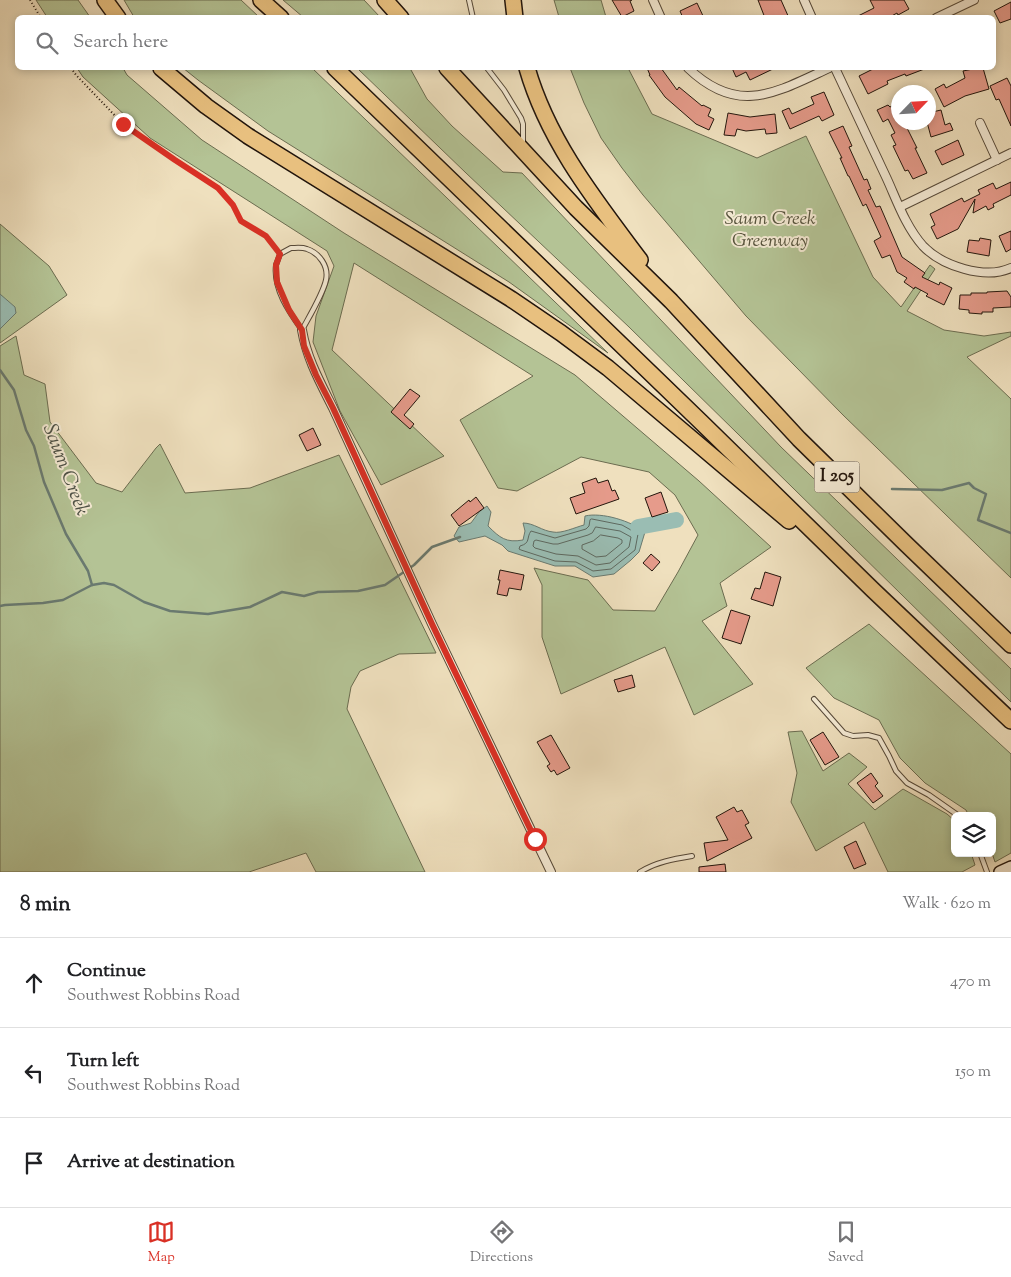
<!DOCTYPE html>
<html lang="en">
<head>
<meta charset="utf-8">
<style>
  body { margin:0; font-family:"Sorts Mill Goudy",serif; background:#f2f2f2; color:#202124 }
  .controls { position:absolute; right:15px; bottom:15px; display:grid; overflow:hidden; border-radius:8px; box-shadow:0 2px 8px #0003 }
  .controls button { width:45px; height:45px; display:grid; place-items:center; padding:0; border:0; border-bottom:1px solid #e0e0e0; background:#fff; color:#202124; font:25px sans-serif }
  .compass { position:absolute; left:891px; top:85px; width:45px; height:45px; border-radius:50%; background:#fff; box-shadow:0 2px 8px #0003; rotate:65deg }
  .stop { position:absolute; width:15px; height:15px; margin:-11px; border:4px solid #d93025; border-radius:50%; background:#fff }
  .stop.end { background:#d93025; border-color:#fff; box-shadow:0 1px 5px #0008 }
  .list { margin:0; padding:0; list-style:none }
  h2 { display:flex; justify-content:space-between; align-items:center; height:65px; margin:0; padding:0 20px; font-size:21px }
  h2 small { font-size:16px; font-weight:400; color:#757577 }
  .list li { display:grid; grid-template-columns:32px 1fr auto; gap:15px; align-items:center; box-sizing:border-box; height:90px; padding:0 20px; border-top:1px solid #e0e0e0 }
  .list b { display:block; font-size:19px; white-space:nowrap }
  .list p { margin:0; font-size:16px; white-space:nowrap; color:#757577 }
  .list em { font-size:16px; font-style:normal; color:#757577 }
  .icon { flex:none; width:28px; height:28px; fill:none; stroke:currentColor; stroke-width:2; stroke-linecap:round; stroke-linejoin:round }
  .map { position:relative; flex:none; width:1011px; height:872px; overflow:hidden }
  .search { position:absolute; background:#fff; box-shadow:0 2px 8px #0003; left:15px; right:15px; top:15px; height:55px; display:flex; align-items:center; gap:12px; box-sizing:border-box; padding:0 18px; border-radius:8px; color:#757577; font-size:19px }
  .sheet { height:335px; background:#fff }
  nav { display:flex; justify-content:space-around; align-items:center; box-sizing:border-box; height:70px; border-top:1px solid #e0e0e0; background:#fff; font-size:14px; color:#757577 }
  nav a { display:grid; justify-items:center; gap:2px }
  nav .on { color:#d93025 }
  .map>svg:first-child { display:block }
</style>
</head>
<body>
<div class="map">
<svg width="1011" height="872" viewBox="0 0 1011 872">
  <rect width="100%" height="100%" fill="#efe0be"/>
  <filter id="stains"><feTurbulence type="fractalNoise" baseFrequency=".004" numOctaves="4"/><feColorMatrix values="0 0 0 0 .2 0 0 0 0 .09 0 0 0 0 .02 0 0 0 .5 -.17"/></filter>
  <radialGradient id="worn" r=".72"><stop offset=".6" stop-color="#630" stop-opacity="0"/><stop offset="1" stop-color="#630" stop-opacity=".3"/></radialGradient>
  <!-- green -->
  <g fill="#b4c395" stroke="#6b6c50">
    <polygon points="36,0 78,0 90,17 47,17"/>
    <polygon points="124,0 241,0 259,17 134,17"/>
    <polygon points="283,0 364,0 380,17 303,17"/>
    <polygon points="554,0 601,0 606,17 559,17"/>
    <polygon points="77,68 123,68 127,75 202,140 344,233 575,375 699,481 771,547 720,583 727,606 702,621 753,684 694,715 665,647 561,694 542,637 542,585 534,568 588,580 613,610 655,611 678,572 698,535 675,495 649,472 581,457 517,491 498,488 460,420 533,376 354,263 332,350 444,456 381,485 340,411 313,342 316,316 334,266 327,251 150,138 83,77"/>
    <polygon points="183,68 312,68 608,353 509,282 268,131 198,80"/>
    <polygon points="357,68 411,68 411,70 427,99 452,126 503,172 522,173 781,447 1011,669 1011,702 629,327 466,173"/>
    <polygon points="570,68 628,68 652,114 757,158 806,136 873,277 901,307 930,265 935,269 907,311 944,330 984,336 1011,332 1011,336 967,357 1011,399 1011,578 843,415 746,316 643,195 622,168 601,138 584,103"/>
    <polygon points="0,224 49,266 67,295 0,343 0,329 16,313 0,294"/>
    <polygon points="16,336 24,375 45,384 50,422 96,483 122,492 156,448 160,444 185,493 250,488 339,455 436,653 399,654 360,671 351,687 347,709 425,872 316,872 306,853 249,872 0,872 0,346"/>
    <polygon points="869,624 1011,754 1011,853 995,862 992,853 992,816 969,816 966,810 925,783 900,758 879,720 834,698 806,668"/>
    <polygon points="802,731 823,771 849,753 867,767 848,784 875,810 903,789 947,814 955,821 955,853 971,853 975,865 962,872 888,872 864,822 816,851 791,802 797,773 788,732"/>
  </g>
  <!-- water -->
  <g fill="#9abdb3" stroke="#6a7a70">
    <polygon points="0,294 15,307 16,313 0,329"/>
    <path d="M487,506L491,512L488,526C500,538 506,543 523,540L525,531L523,523C534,523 542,531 553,532C561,534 576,527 584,525L585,516C602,512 631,521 645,532L639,552L631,560L614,574L593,577L575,566H555L508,551L502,545L485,536L459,542L454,536L459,527L471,523L479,512Z"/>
  </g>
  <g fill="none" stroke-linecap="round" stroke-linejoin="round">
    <!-- shore -->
    <g stroke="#5e6960" stroke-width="1">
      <path d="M592,519L622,525L638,534L635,550L611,569L593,571L576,562L555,561L521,550L519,549L520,546C531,543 526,538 531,531L555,538L586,529L589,526L590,520Z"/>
      <polygon points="596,527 620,531 631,537 629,547 610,563 596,565 578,556 556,554 535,548 533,546 534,541 536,540 553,544 558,544 588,535 592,533"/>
      <polygon points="601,535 618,538 622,540 622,543 606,556 596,557 582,549 582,545 593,541"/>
    </g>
    <!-- stream -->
    <g stroke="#6a7a70" stroke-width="2.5">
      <polyline points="0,370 14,390 26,430 34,446 44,482 66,534 88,571 92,585"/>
      <polyline points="892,489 942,490 969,483 974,488 986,494 978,520 1011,533"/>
      <polyline points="0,606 5,605 43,603 63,600 92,585 104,583 114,585 144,602 170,611 208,614 250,607 282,592 304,596 318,592 358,591 385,585 414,565 432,547 460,537"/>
    </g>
    <!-- river -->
    <polyline stroke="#9abdb3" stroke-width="16" points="638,527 676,520"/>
  </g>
  <!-- building -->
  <g fill="#e69b8b" stroke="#22150c">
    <polygon points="612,0 632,0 630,1 634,11 622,17"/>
    <polygon points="758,0 781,0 789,18 765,18"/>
    <polygon points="870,0 904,0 909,9 898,15 897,13 888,18 854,18 874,8"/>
    <polygon points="1011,2 1011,19 1000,23 994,11"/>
    <polygon points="697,3 704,18 683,18 680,11"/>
    <polygon points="647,68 661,68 677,90 679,87 702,106 703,105 711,109 708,116 714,119 709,130 696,124 665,97 649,75 650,75"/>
    <polygon points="732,68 775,68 750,80 746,72 736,77"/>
    <polygon points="875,68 927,68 906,76 905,74 887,81 888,84 868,94 859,76"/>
    <polygon points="978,68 983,68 989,89 965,96 944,107 935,89 944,84 946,88 965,78 963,71"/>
    <polygon points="1007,78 1011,86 1011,126 999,99 996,100 990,86"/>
    <polygon points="824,92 834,115 822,121 819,116 790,129 782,111 789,108 792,114 814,104 811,97"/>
    <polygon points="896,104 898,109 898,122 904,122 917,148 915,148 927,173 913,179 908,170 905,171 893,146 896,145 891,135 895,133 888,119 883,122 877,110 888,105 890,107"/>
    <polygon points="941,110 945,125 950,123 953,130 931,137 927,122 928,122 928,113"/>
    <polygon points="728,113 750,117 775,114 777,133 766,134 765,129 746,131 737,129 735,136 724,135"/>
    <polygon points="843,126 852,146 849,147 864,180 867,179 871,189 868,190 876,207 880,206 902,257 925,273 922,277 939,285 940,282 952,288 944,305 926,296 928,294 915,287 914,289 904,282 907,278 897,272 890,255 882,258 874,241 881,237 866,204 863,206 849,176 848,176 840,158 842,158 829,132"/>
    <polygon points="958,140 964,155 942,165 935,151"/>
    <polygon points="1011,182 1011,195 993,204 994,207 988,210 986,206 973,213 975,199 958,229 937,239 931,227 935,225 930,214 962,198 964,202 980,194 978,190 993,183 996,189"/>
    <polygon points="1011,231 1011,249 1006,252 999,236"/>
    <polygon points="980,238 991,240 989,256 967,252 969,240 979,241"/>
    <polygon points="1007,291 1011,297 1011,307 993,308 993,312 982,312 982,314 969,313 969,310 959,309 960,295 971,295 971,293 987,293 987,292"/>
    <polygon points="410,389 420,396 404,415 414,424 410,429 391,412"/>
    <polygon points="313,428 321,445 307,451 299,435"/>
    <polygon points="596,478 598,483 608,480 612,491 615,490 619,499 576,514 570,498 585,493 582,483"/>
    <polygon points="661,492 668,512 652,517 645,498"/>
    <polygon points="476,497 484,508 459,526 451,515 469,500 470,502"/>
    <polygon points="651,554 660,562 652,571 643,563"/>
    <polygon points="500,570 524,575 521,590 509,588 507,596 497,594 500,580 498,580"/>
    <polygon points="765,572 781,577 773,606 751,599 755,588 760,589"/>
    <polygon points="731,610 750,616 741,644 722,638"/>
    <polygon points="632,675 635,687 618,692 614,680"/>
    <polygon points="823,732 839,757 825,765 810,740"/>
    <polygon points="551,735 570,768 557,775 554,770 551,772 547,766 550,764 537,742"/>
    <polygon points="871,773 878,783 875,786 883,796 873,803 857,783"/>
    <polygon points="734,807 737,812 742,810 749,823 745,825 752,838 707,861 704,843 728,840 716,817"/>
    <polygon points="856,841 866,864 854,869 844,847"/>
    <polygon points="725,864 726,872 699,872 699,867"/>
  </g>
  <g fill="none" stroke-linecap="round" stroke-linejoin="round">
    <defs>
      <g id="service">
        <polyline points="469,0 473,18"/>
        <polyline points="487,68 504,90 521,118 523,124 523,143"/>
        <path d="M291,248C296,248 302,247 307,249C319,253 329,266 326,280C323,294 309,317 302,330C289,312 273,289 276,265C277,262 279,257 280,254Z"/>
        <polyline points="814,699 844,733 853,736 868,735 879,738 889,756 896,771 907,783 929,795 959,816"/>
        <polyline points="980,853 987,872"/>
        <path d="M640,872C656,862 674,859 692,856"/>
      </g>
      <g id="minor">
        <polyline points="653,0 661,18"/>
        <polyline points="804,0 812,18"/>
        <polyline points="936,18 974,0"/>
        <path d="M688,68C738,116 775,93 829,68"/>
        <path d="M835,68C852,105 870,142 887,179C897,201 906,227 923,246C942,266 985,280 1011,268"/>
        <polyline points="980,123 997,160"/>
        <polyline points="900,207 1011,153"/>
        <path d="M302,330C307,359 320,382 333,408L432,624L551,872"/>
      </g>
      <polyline id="secondary" points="1000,872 1011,867"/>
      <g id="motorway">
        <polyline points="105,0 118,18"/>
        <polyline points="261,0 281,18"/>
        <polyline points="385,0 401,18"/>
        <polyline points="513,0 515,18"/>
        <polyline points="161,68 206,106 248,136 511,299 561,333 608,368 789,521"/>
        <polyline points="335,68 701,422 873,590 1011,721"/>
        <polyline points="447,68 576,208 671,301 799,439 906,544 1011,645"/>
        <path d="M527,68C548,141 595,200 640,260"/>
      </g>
    </defs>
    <!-- service casing -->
    <use href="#service" stroke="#554838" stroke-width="6"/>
    <!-- minor casing -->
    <use href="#minor" stroke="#554838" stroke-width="10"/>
    <!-- secondary casing -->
    <use href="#secondary" stroke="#22150c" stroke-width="14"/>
    <!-- motorway casing -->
    <use href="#motorway" stroke="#22150c" stroke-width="18"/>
    <!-- path -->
    <g stroke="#22150c" stroke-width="2" stroke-dasharray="1 2.5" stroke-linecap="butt">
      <polyline points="30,0 41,18"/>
      <polyline points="71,68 76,75 123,124 175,160 218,188 233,205 241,221 266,236 277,250"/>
    </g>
    <!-- service -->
    <use href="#service" stroke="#f5ebd5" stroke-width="4"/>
    <!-- minor -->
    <use href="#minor" stroke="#f5ebd5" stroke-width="8"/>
    <!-- secondary -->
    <use href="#secondary" stroke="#f5ebd5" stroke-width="11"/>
    <!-- motorway -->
    <use href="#motorway" stroke="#e8c07f" stroke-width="15"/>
  </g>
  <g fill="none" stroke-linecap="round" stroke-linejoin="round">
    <!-- route -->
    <polyline stroke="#d93025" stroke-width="6" points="123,124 175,160 218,188 233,205 241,221 266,236 280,254 276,265 277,282 289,310 302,330 304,346 316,375 333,408 432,624 535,839"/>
  </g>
  <g text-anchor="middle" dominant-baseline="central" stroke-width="4" stroke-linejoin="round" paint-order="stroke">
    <!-- shield labels -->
    <rect fill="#f5ebd5" stroke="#615548" stroke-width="1" x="814.5" y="461.5" width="45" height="31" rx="4"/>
    <g font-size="18" font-weight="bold" fill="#22150c">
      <text x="837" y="477">I 205</text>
    </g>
    <!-- park labels -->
    <g font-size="19" font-style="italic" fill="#55523c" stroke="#f5ebd5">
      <text x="770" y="219">Saum Creek<tspan x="770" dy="22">Greenway</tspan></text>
    </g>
    <!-- water labels -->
    <g font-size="20" font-style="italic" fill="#4c5046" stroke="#f5ebd5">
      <text transform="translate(65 470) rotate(69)">Saum Creek</text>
    </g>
  </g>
  <rect width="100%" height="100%" filter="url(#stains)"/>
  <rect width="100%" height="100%" fill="url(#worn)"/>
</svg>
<div class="controls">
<button><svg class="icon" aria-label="layers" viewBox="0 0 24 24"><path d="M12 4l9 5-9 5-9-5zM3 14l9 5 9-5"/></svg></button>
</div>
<svg class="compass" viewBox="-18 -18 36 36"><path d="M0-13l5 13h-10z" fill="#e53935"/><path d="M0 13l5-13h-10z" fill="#757577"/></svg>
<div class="stop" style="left:535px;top:839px"></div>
<div class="stop end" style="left:123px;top:124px"></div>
<div class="search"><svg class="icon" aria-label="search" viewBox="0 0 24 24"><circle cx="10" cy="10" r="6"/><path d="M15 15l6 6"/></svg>Search here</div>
</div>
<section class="sheet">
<h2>8 min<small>Walk · 620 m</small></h2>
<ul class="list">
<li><svg class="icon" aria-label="ahead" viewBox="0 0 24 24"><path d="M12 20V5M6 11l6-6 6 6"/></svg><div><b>Continue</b><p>Southwest Robbins Road</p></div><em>470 m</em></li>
<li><svg class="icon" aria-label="left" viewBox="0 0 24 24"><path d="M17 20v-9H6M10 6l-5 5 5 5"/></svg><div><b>Turn left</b><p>Southwest Robbins Road</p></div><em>150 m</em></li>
<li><svg class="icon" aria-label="arrive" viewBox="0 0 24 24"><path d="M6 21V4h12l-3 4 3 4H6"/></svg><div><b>Arrive at destination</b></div></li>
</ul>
</section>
<nav>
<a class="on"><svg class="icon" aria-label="map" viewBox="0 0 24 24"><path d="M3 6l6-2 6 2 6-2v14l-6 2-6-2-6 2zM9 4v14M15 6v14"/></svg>Map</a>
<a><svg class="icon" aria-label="directions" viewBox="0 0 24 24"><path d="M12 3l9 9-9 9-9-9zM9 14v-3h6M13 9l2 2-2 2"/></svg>Directions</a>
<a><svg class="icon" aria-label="saved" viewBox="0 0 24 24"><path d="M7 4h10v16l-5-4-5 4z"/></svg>Saved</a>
</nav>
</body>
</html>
